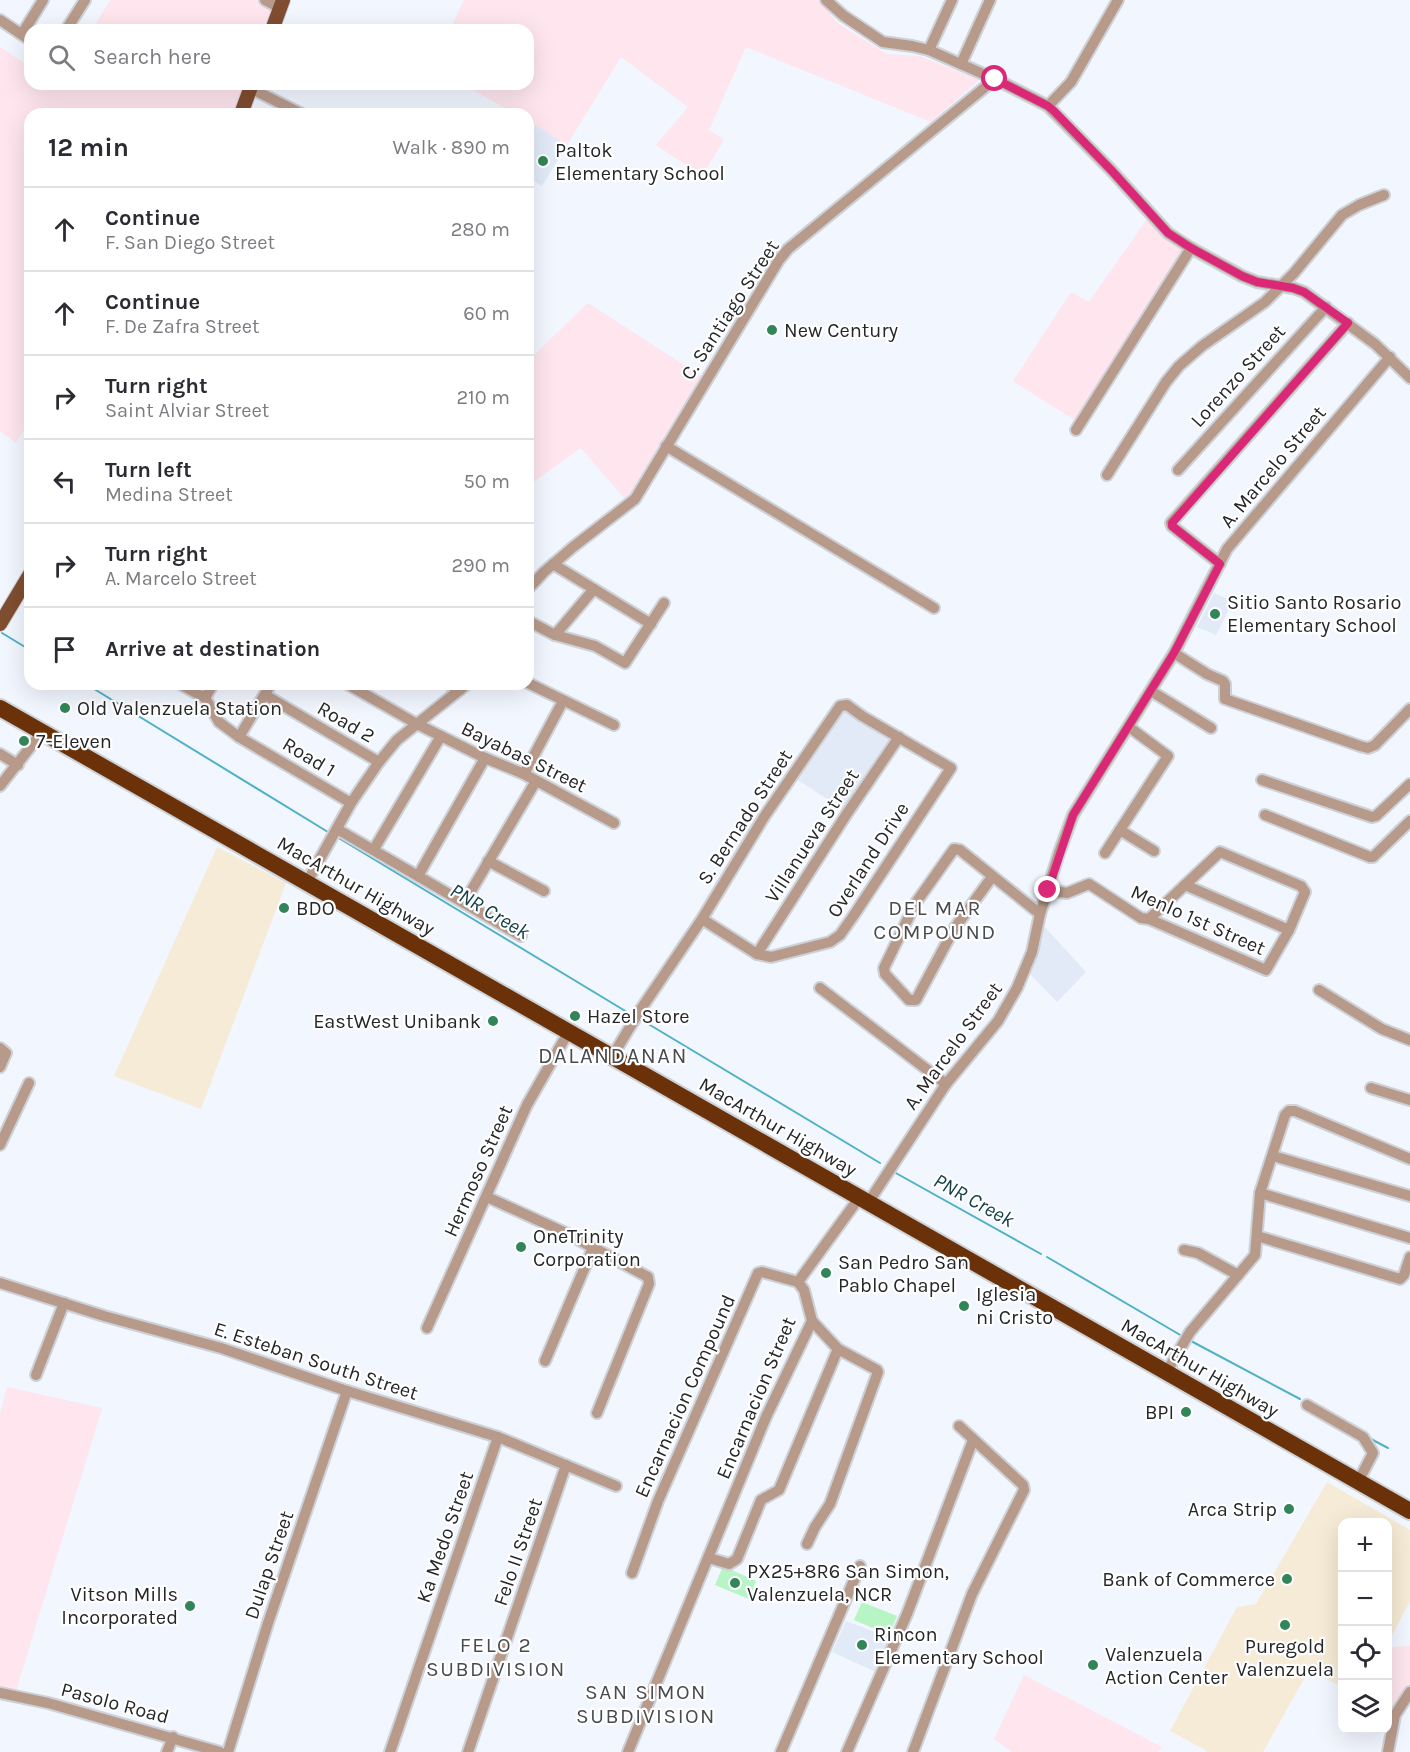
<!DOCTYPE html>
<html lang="en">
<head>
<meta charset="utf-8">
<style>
  body { margin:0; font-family:Karla,sans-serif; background:#f7f7f7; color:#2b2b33 }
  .controls { position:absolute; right:18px; bottom:18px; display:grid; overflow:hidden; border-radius:12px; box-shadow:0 6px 24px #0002 }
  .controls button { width:54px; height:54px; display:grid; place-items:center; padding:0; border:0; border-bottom:2px solid #e1e1e2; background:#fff; color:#2b2b33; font:30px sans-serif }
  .stop { position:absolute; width:18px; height:18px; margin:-14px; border:4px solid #db2777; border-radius:50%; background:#fff }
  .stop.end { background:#db2777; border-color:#fff; box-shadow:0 2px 6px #0008 }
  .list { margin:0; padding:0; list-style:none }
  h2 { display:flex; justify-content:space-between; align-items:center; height:78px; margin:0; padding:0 24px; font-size:26px }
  h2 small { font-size:20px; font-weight:400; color:#7c7c81 }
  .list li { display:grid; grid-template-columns:39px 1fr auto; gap:18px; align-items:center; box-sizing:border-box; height:84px; padding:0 24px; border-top:2px solid #e1e1e2 }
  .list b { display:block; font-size:22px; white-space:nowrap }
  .list p { margin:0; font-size:20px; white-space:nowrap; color:#7c7c81 }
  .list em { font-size:20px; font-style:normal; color:#7c7c81 }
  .icon { flex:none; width:33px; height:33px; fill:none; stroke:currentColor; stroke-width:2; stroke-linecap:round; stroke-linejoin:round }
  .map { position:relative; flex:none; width:1410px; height:1752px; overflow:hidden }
  .search { position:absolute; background:#fff; box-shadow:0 6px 24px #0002; left:24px; top:24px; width:510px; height:66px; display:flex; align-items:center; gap:15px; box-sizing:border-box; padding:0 21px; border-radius:18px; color:#7c7c81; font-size:22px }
  .panel { position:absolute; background:#fff; box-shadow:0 6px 24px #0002; left:24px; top:108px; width:510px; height:582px; border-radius:18px }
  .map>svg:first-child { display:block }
</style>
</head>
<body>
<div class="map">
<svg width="1410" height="1752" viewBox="0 0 1410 1752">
  <rect width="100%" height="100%" fill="#f2f6fe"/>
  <!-- commercial -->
  <g fill="#f5ebd6">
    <polygon points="217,847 286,883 201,1109 114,1076"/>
    <polygon points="1327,1482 1410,1530 1410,1601 1388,1643 1388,1522 1342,1522 1342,1687 1309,1670 1263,1752 1209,1752 1170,1731 1237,1607 1256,1604"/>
  </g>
  <!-- industrial -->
  <g fill="#fee5ee">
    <polygon points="110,0 257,0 275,11 267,30 92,30"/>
    <polygon points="464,0 818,0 839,24 887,54 920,56 979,80 931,122 746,47 709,130 724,140 702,176 656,145 688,107 621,57 567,145 528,121 528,114 515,114 463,84 528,84 528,30 450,30"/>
    <polygon points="0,47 30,67 30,84 248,84 237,114 30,114 30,420 16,443 0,431"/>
    <polygon points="1147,219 1184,253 1076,421 1013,381 1071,292 1089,302"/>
    <polygon points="588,303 701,376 626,500 581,448 528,486 528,361"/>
    <polygon points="7,1387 102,1408 16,1691 0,1688 0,1414"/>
    <polygon points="1410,1646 1410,1688 1394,1710 1388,1702 1388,1656 1393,1647"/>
    <polygon points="1024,1675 1162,1747 1158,1752 1012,1752 994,1739"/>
  </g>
  <!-- built -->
  <g fill="#e2eaf8">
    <polygon points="532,123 567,145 542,186 528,178 528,129"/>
    <polygon points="1214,593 1233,601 1216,635 1197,627"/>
    <polygon points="844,707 892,737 844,810 796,779"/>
    <polygon points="1044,926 1086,972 1057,1002 1030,974"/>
    <polygon points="846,1621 891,1638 878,1673 832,1652"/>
  </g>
  <!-- green -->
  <g fill="#b7f5c4">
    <polygon points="723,1566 756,1581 749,1599 715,1585"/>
    <polygon points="862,1602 897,1616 889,1635 854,1620"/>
  </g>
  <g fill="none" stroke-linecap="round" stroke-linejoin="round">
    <!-- stream -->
    <g stroke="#50b1c7" stroke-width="2">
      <polyline points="2,633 30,650"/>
      <polyline points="86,684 328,832"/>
      <polyline points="337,837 627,1012"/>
      <polyline points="640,1019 880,1163"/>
      <polyline points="894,1172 1041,1254"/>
      <polyline points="1047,1257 1182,1336"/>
      <polyline points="1191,1341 1300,1399"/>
      <polyline points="1369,1438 1388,1448"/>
    </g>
    <defs>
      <g id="minor">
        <polyline points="265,0 280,8"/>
        <polyline points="826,0 844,16 883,42 912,46 929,50 999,81 1048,106 1112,171 1168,233 1191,248 1242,276 1257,282 1293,288 1304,292 1375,344 1410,378"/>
        <polyline points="0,20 30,40"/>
        <polyline points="66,30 85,0"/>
        <polyline points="22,34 43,0"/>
        <polyline points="929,50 952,0"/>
        <polyline points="961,64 990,0"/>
        <polyline points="250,88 302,114"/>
        <polyline points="1048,106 1071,82 1118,0"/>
        <polyline points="1076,430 1191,248"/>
        <polyline points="666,446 934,608"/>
        <polyline points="1178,470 1326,307"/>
        <polyline points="1107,475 1166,382 1179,366 1202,346 1265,302 1294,273 1342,215 1359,205 1384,195"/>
        <polyline points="553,564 651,624"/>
        <polyline points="1220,564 1172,526 1171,523 1348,323"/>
        <polyline points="528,589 544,572 573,547 635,499 779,260 788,249 995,79"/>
        <polyline points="528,621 555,635 595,646 625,663 664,603"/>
        <polyline points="555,635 594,589"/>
        <polyline points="1174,653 1207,674 1223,681 1225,684 1225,699 1360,746 1368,748 1375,745 1410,709"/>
        <polyline points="528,683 614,725"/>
        <polyline points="180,684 205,698"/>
        <polyline points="347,684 417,724 485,758 524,774 614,823"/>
        <polyline points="449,684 460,690"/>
        <polyline points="1151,691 1211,728"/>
        <polyline points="265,695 379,762"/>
        <polyline points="205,698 219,722 239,737 351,803"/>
        <polyline points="205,698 213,684"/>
        <polyline points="239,737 271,684"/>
        <polyline points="0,754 18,765"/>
        <polyline points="524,774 563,701"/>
        <polyline points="1262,780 1372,817 1376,816 1410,784"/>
        <polyline points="0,786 42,732"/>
        <polyline points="1265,815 1370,857 1373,857 1410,821"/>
        <polyline points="337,829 521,936"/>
        <polyline points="1120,830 1154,851"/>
        <polyline points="374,849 441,736"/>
        <polyline points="1105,853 1168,756 1129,727"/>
        <polyline points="488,861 544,891"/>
        <polyline points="418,876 485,758"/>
        <polyline points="992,877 954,929 916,1000 909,1000 885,974 884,968 915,904 954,849 960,850 1040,914"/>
        <polyline points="307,882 351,803 379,762 397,740 467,684"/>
        <polyline points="1185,885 1289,930"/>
        <polyline points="1048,890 1067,893 1089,884 1141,918 1149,919 1266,970 1289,930 1305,892 1301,886 1220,852 1149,919"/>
        <polyline points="464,903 536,781"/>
        <polyline points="757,954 846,815 899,737"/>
        <polyline points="820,988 946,1084"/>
        <polyline points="1319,990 1382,1029 1410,1040"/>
        <polyline points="0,1048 6,1053 0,1067"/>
        <polyline points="612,1057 639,1012 702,919 764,817 840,706 847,705 862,716 951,768 854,915 840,935 830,942 771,957 757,954 702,919"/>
        <polyline points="1371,1088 1410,1100"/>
        <polyline points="0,1145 29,1083"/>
        <polyline points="1273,1156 1410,1196"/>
        <polyline points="1260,1193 1410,1238"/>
        <polyline points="487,1197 566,1233 648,1277 649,1284 597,1413"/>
        <polyline points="868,1203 946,1084 998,1021 1017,988 1032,952 1040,914 1059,853 1073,815 1174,653 1227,549 1390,357"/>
        <polyline points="1257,1236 1400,1279 1404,1275 1410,1257"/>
        <polyline points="1184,1250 1198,1253 1238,1275"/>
        <polyline points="0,1283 104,1316 221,1348 347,1391 498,1437 616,1486"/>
        <polyline points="427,1328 527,1105 569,1031"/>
        <polyline points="545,1361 593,1248"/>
        <polyline points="1166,1373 1190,1332 1255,1255 1260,1193 1285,1115 1289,1111 1295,1111 1410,1159"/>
        <polyline points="36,1375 64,1303"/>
        <polyline points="1307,1405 1363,1437 1373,1453 1358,1482"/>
        <polyline points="807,1544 815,1527 830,1504 878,1372 877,1370 838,1349 812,1321"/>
        <polyline points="709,1558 729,1564 737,1559 761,1500 779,1490 838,1349"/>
        <polyline points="632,1573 658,1501 758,1273 762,1272 798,1282"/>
        <polyline points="0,1693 48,1703 220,1752"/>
        <polyline points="167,1752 173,1737"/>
        <polyline points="228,1752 268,1623 347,1391"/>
        <polyline points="390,1752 498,1437"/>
        <polyline points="468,1752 566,1465"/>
        <polyline points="628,1752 766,1417 812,1321 804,1290 798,1282 859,1198"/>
        <polyline points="781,1752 860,1566"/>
        <polyline points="847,1752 907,1614 973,1440"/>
        <polyline points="913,1752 972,1594 1024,1490 1023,1485 959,1426"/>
        <polyline points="1388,1752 1395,1715 1410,1692"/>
      </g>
      <g id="major">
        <polyline points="272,30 283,0"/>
        <polyline points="241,114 252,84"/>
        <polyline points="0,624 30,574"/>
      </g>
      <polyline id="highway" points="0,708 1410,1511"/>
    </defs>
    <!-- minor casing -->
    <use href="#minor" stroke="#cdd1d8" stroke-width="14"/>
    <!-- major casing -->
    <use href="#major" stroke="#cdd1d8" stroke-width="16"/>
    <!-- highway casing -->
    <use href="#highway" stroke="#cdd1d8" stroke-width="20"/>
    <!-- minor -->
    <use href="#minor" stroke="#b89a8a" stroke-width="10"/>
    <!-- major -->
    <use href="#major" stroke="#804d30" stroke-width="14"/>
    <!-- highway -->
    <use href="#highway" stroke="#6b3108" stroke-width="16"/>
  </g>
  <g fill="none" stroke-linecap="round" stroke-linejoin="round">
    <!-- route -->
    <polyline stroke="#db2777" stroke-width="8" points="995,79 1048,106 1054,111 1112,171 1168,233 1191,248 1242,276 1257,282 1293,288 1304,292 1348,323 1172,523 1172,526 1220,564 1174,653 1073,815 1048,890"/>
  </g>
  <!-- markers -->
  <g fill="#328558" stroke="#fff" stroke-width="2">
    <circle cx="543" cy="161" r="6"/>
    <circle cx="772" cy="330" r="6"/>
    <circle cx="1215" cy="614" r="6"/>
    <circle cx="65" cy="708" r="6"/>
    <circle cx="24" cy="741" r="6"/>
    <circle cx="284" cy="908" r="6"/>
    <circle cx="575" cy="1016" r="6"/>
    <circle cx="493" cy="1021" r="6"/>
    <circle cx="521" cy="1247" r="6"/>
    <circle cx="826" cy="1273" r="6"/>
    <circle cx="964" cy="1306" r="6"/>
    <circle cx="1186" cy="1412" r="6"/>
    <circle cx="1289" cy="1509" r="6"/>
    <circle cx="1287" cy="1579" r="6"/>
    <circle cx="735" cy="1583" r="6"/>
    <circle cx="190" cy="1606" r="6"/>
    <circle cx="1285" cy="1625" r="6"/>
    <circle cx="862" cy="1645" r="6"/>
    <circle cx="1093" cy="1665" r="6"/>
  </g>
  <g text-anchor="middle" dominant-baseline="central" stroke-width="4.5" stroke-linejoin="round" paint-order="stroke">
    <!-- poi labels -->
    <g font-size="20" fill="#26272a" stroke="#fff" text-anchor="start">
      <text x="555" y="150">Paltok<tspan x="555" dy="23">Elementary School</tspan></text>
      <text x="784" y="330">New Century</text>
      <text x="1227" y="602">Sitio Santo Rosario<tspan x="1227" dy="23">Elementary School</tspan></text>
      <text x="77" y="708">Old Valenzuela Station</text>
      <text x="36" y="741">7-Eleven</text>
      <text x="296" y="908">BDO</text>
      <text x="587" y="1016">Hazel Store</text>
      <text x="481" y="1021" text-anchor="end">EastWest Unibank</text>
      <text x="533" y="1236">OneTrinity<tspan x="533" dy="23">Corporation</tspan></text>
      <text x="838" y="1262">San Pedro San<tspan x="838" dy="23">Pablo Chapel</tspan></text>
      <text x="976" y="1294">Iglesia<tspan x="976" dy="23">ni Cristo</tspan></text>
      <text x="1174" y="1412" text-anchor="end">BPI</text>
      <text x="1277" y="1509" text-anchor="end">Arca Strip</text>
      <text x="747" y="1571">PX25+8R6 San Simon,<tspan x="747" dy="23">Valenzuela, NCR</tspan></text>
      <text x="1275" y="1579" text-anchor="end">Bank of Commerce</text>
      <text x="178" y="1594" text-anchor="end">Vitson Mills<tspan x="178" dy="23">Incorporated</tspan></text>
      <text x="874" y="1634">Rincon<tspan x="874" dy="23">Elementary School</tspan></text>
      <text x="1285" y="1646" text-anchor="middle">Puregold<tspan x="1285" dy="23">Valenzuela</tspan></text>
      <text x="1105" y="1654">Valenzuela<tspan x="1105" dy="23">Action Center</tspan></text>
    </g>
    <!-- street labels -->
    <g font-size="20" fill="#26272a" stroke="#fff">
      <text transform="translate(730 310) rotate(-57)">C. Santiago Street</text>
      <text transform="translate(1238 376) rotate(-48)">Lorenzo Street</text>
      <text transform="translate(1273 467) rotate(-50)">A. Marcelo Street</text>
      <text transform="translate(346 722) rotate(30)">Road 2</text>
      <text transform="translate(309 757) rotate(31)">Road 1</text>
      <text transform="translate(524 757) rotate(26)">Bayabas Street</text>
      <text transform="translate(745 817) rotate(-57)">S. Bernado Street</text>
      <text transform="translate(812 836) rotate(-57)">Villanueva Street</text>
      <text transform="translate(868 860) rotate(-57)">Overland Drive</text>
      <text transform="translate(356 886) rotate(30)">MacArthur Highway</text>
      <text transform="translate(1198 920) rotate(24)">Menlo 1st Street</text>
      <text transform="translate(953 1046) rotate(-54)">A. Marcelo Street</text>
      <text transform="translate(778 1127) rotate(30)">MacArthur Highway</text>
      <text transform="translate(478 1171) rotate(-66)">Hermoso Street</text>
      <text transform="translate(316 1361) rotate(18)">E. Esteban South Street</text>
      <text transform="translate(1200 1368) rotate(30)">MacArthur Highway</text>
      <text transform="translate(685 1396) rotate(-66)">Encarnacion Compound</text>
      <text transform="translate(756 1398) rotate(-67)">Encarnacion Street</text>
      <text transform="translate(445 1537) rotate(-71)">Ka Medo Street</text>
      <text transform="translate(518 1552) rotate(-71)">Felo II Street</text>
      <text transform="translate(269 1565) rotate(-71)">Dulap Street</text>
      <text transform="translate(115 1703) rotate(15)">Pasolo Road</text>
    </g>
    <!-- neighbourhood labels -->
    <g font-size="21" letter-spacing="1.5" fill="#484b51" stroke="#fff">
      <text x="935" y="908">DEL MAR<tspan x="935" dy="24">COMPOUND</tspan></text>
      <text x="496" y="1645">FELO 2<tspan x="496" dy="24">SUBDIVISION</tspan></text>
      <text x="646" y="1692">SAN SIMON<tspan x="646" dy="24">SUBDIVISION</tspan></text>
    </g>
    <!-- water labels -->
    <g font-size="21" font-style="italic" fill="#15414b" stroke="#fff">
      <text transform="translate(490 911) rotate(31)">PNR Creek</text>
      <text transform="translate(974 1200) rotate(29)">PNR Creek</text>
    </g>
    <!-- quarter labels -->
    <g font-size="22" letter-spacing="1.5" fill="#484b51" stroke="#fff">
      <text x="613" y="1056">DALANDANAN</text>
    </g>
  </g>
</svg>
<div class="controls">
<button>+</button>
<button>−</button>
<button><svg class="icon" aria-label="locate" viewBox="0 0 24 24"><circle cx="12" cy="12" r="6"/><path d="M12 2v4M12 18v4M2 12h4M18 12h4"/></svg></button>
<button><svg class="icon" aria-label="layers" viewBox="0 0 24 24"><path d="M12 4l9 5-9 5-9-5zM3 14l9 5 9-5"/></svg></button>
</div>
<div class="stop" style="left:995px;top:79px"></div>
<div class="stop end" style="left:1048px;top:890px"></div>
<div class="search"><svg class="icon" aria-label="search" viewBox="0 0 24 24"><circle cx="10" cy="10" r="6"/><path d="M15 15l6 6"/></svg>Search here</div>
<section class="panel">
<h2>12 min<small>Walk · 890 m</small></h2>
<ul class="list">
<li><svg class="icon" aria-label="ahead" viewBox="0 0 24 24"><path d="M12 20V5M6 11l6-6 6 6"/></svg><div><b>Continue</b><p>F. San Diego Street</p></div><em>280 m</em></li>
<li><svg class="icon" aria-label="ahead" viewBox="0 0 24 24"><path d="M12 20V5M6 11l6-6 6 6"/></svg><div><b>Continue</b><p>F. De Zafra Street</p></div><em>60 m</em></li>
<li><svg class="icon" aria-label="right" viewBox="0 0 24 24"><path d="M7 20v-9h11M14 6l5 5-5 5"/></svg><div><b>Turn right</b><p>Saint Alviar Street</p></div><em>210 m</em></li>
<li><svg class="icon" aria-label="left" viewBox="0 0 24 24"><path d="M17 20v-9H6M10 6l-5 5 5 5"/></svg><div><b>Turn left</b><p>Medina Street</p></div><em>50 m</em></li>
<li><svg class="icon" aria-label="right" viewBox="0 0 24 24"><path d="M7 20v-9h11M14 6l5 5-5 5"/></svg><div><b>Turn right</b><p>A. Marcelo Street</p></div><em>290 m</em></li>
<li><svg class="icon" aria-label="arrive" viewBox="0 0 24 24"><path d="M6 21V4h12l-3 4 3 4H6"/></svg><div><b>Arrive at destination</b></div></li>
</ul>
</section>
</div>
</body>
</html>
